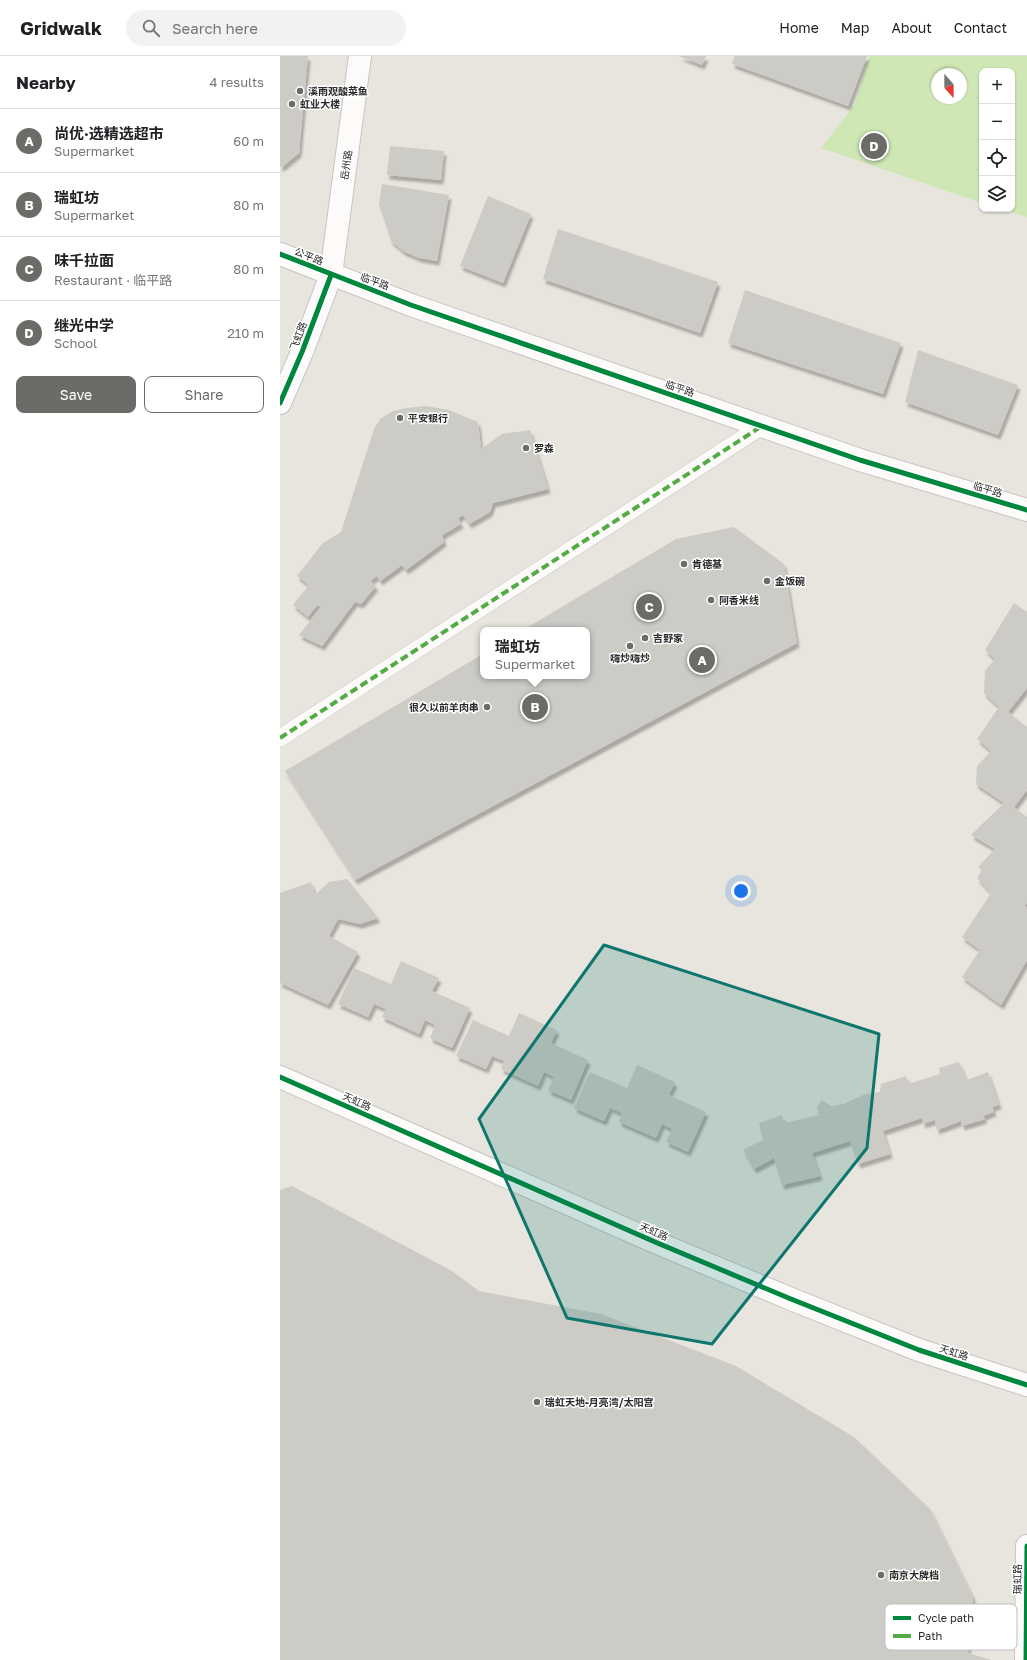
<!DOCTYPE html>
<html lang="en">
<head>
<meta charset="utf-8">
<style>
  body { margin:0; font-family:"Golos Text","Noto Sans SC",sans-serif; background:#f2f2f2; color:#202124 }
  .controls { position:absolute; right:12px; top:12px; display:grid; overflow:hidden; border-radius:8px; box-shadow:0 1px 3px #0004 }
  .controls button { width:36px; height:36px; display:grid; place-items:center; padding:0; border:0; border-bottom:1px solid #e0e0e0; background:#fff; color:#202124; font:20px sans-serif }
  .compass { position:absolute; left:651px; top:12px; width:36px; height:36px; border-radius:50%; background:#fff; box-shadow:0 1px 3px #0004; rotate:159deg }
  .you { position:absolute; left:461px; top:835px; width:14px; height:14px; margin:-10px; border:3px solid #fff; border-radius:50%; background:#1a73e8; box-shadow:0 0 0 6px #1a73e833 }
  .badge { display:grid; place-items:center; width:26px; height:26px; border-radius:50%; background:#6c6b68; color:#fff; font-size:13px; font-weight:700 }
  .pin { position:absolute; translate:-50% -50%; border:2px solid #fff; box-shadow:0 1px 4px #0006 }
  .popup { position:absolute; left:200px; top:571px; width:110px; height:52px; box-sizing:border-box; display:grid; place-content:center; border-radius:8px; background:#fff; filter:drop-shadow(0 1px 3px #0005); font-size:13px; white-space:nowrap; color:#757577 }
  .popup b { font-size:15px; color:#202124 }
  .popup::after { content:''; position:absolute; left:50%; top:100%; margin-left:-8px; border:8px solid transparent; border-top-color:#fff }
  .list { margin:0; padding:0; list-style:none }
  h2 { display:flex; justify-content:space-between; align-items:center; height:52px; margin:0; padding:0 16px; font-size:17px }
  h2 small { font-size:13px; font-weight:400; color:#757577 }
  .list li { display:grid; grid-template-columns:26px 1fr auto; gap:12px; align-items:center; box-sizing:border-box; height:64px; padding:0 16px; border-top:1px solid #e0e0e0 }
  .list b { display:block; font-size:15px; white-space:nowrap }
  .list p { margin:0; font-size:13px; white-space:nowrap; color:#757577 }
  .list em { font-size:13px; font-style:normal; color:#757577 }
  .actions { display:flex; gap:8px; padding:12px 16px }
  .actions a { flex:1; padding:9px 0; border:1px solid #6c6b68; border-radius:8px; text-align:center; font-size:14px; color:#6c6b68 }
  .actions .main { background:#6c6b68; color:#fff }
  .icon { flex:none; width:22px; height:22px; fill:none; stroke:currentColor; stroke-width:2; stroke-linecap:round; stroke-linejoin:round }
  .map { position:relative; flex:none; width:747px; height:1604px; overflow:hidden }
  header { display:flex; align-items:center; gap:24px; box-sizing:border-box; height:56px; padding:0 20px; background:#fff; border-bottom:1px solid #e0e0e0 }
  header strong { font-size:19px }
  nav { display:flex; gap:22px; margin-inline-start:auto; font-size:14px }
  .search { width:280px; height:36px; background:#f2f2f2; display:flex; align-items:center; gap:10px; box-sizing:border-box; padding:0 14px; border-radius:22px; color:#757577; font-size:15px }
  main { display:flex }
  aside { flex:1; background:#fff }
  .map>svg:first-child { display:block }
</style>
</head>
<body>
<header>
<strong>Gridwalk</strong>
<div class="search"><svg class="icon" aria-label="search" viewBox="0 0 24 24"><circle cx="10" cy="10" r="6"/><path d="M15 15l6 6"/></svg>Search here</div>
<nav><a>Home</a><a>Map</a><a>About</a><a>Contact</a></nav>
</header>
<main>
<aside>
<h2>Nearby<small>4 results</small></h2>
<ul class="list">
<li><span class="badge">A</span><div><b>尚优·选精选超市</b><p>Supermarket</p></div><em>60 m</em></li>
<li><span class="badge">B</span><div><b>瑞虹坊</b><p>Supermarket</p></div><em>80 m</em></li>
<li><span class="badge">C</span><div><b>味千拉面</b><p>Restaurant · 临平路</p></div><em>80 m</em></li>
<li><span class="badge">D</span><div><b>继光中学</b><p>School</p></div><em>210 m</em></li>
</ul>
<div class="actions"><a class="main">Save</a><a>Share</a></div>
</aside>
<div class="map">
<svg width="747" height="1604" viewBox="0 0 747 1604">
  <defs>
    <filter id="shadow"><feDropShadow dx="2.5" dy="4.5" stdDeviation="1" flood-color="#0004"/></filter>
  </defs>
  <rect width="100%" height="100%" fill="#e8e5de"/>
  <!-- pitch -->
  <path fill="#cee7b5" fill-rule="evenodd" d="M589,0H747V161L720,153H732V15H702V147L541,92L575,48ZM657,18H681V42H657Z"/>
  <!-- building -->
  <g fill="#cdcbc6" filter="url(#shadow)">
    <polygon points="0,0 28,0 19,97 3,110 0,111"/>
    <polygon points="399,0 426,0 422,9"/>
    <polygon points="455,0 587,0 568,50 452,8"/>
    <polygon points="110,90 164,95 161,124 107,119"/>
    <polygon points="102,128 169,139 157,205 139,202 123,195 111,185 99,148"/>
    <polygon points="208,140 251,158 223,227 180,210"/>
    <polygon points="278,173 438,226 420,277 263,223"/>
    <polygon points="465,234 621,287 603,338 448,287"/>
    <polygon points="638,294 738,329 718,379 625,346"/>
    <polygon points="146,350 169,354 198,366 201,393 222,378 250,374 268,433 213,447 210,456 189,468 183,459 178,462 181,468 162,479 164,486 126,514 122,509 100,525 97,520 90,525 96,530 81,548 75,546 42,590 19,579 41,551 37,549 28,561 13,549 29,529 17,520 43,487 61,476 94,373 100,363 113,355 126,352"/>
    <polygon points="454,471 504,508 517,587 75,824 5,715 203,598 203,620 307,620 307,574 243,574 396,483"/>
    <polygon points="734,547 747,556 747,632 728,656 747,671 747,734 734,751 747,761 747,847 745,850 747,852 747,904 721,949 682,921 700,894 682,881 711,837 697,822 702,814 698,811 715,793 691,779 724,747 696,728 697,710 711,695 697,683 719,651 704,637 705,615 715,603 705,594"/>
    <polygon points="67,823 98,862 80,868 58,863 49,880 78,896 48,949 0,927 0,837 31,826 35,839 49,826"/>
    <polygon points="121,905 159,922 152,935 190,952 172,992 150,982 155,969 145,964 139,978 102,961 106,953 94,948 88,961 58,948 74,912 111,928"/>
    <polygon points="239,957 277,974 271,987 308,1004 291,1044 268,1034 274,1021 264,1016 258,1030 221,1013 224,1005 212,1000 206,1013 176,1000 193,964 229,980"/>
    <polygon points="679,1006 687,1024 708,1016 719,1049 712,1051 714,1056 703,1060 705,1063 682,1070 681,1065 657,1074 655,1064 643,1068 642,1062 603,1075 610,1098 578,1108 570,1085 532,1097 540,1120 502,1129 494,1102 474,1113 463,1094 483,1084 479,1067 502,1059 504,1067 543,1058 536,1052 542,1044 551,1050 564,1048 585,1038 600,1036 601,1028 626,1020 628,1028 660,1018 659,1012"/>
    <polygon points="357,1009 395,1026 389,1039 426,1056 408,1096 386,1086 392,1073 382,1068 376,1082 339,1066 342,1057 330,1052 324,1065 294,1052 310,1016 347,1032"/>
    <polygon points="12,1130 172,1215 199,1235 321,1258 456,1310 574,1381 650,1453 693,1541 688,1597 712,1604 0,1604 0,1134"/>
  </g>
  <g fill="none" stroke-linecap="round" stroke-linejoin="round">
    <defs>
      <polyline id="pedestrian" points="0,682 482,370"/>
      <g id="minor">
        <polyline points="0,347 22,296 51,219"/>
        <polyline points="0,1021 375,1186 511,1243 639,1294 747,1329"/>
        <polyline points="746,1604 747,1490"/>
      </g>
      <polyline id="tertiary" points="51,219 80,0"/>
      <polyline id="secondary" points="0,198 131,249 580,404 747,454"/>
    </defs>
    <!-- pedestrian casing -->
    <use href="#pedestrian" stroke="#c6c4c4" stroke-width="18"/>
    <!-- minor casing -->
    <use href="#minor" stroke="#c6c4c4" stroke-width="24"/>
    <!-- tertiary casing -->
    <use href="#tertiary" stroke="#c6c4c4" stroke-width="24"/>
    <!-- secondary casing -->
    <use href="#secondary" stroke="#c6c4c4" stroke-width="24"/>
    <!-- pedestrian -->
    <use href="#pedestrian" stroke="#fcfbfa" stroke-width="17"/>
    <!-- minor -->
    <use href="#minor" stroke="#fcfbfa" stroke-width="22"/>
    <!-- tertiary -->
    <use href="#tertiary" stroke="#fcfbfa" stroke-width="22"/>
    <!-- secondary -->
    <use href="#secondary" stroke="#fcfbfa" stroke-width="22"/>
    <!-- quiet -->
    <polyline stroke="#53ab44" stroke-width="4" stroke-dasharray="8 4" stroke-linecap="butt" points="0,682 482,370"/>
    <defs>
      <g id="cycleway">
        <polyline points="0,198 131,249 580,404 747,454"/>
        <polyline points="0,347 22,296 51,219"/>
        <polyline points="0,1021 375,1186 511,1243 639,1294 747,1329"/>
        <polyline points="746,1604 747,1490"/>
      </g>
    </defs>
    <!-- cycleway casing -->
    <use href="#cycleway" stroke="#fff" stroke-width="8"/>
    <!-- cycleway -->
    <use href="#cycleway" stroke="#00873e" stroke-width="5"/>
  </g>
  <!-- marked area -->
  <path fill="#0f766e" fill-opacity="0.2" stroke="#0f766e" stroke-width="3" stroke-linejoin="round" d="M324,889L599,978L587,1092L432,1288L287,1262L199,1063Z"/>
  <!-- markers -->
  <g fill="#6c6b68" stroke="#fff" stroke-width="1.5">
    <circle cx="20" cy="35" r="4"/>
    <circle cx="12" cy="48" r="4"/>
    <circle cx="120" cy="362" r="4"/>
    <circle cx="246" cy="392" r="4"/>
    <circle cx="404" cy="508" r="4"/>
    <circle cx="487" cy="525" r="4"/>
    <circle cx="431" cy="544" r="4"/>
    <circle cx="365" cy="582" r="4"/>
    <circle cx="350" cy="590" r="4"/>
    <circle cx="207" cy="651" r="4"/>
    <circle cx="257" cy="1346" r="4"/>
    <circle cx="601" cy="1519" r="4"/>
  </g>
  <g text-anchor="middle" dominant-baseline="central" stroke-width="3" stroke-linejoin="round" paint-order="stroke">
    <!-- poi labels -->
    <g font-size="10" font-weight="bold" fill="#292929" stroke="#fff" text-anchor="start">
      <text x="28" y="35">溪雨观酸菜鱼</text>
      <text x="20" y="48">虹业大楼</text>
      <text x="128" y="362">平安银行</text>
      <text x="254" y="392">罗森</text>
      <text x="412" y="508">肯德基</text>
      <text x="495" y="525">金饭碗</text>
      <text x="439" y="544">阿香米线</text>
      <text x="373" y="582">吉野家</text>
      <text x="350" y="602" text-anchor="middle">嗨炒嗨炒</text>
      <text x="199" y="651" text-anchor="end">很久以前羊肉串</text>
      <text x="265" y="1346">瑞虹天地-月亮湾/太阳宫</text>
      <text x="609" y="1519">南京大牌档</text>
    </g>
    <!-- street labels -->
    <g font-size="10" fill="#292929" stroke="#fff">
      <text transform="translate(66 109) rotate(-82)">岳州路</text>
      <text transform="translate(29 200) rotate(22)">公平路</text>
      <text transform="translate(95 225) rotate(20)">临平路</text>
      <text transform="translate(18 280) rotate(-69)">飞虹路</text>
      <text transform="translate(400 332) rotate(19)">临平路</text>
      <text transform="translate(708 433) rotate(17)">临平路</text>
      <text transform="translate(77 1045) rotate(24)">天虹路</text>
      <text transform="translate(374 1175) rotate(23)">天虹路</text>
      <text transform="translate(674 1296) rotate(18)">天虹路</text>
      <text transform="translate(737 1523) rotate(-90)">瑞虹路</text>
    </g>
  </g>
  <!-- legend -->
  <rect x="605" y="1548" width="132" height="46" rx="6" fill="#fff" stroke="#bfbfbf" stroke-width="1"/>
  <rect x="613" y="1560" width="18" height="4" fill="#00873e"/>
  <rect x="613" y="1578" width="18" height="4" fill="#53ab44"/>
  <g font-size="11" fill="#292929">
    <text x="638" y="1566">Cycle path</text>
    <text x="638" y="1584">Path</text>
  </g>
</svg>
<div class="controls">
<button>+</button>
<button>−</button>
<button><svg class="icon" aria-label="locate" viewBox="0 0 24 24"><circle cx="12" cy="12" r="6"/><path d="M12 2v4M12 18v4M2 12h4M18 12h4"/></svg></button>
<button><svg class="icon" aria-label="layers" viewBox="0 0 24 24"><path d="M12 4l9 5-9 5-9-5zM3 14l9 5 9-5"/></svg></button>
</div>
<svg class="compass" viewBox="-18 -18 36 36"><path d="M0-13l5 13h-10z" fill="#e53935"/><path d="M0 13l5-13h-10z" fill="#757577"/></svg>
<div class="you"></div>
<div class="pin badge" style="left:422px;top:604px">A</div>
<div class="pin badge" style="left:255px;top:651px">B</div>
<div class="popup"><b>瑞虹坊</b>Supermarket</div>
<div class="pin badge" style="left:369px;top:551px">C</div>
<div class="pin badge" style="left:594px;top:90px">D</div>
</div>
</main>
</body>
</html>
